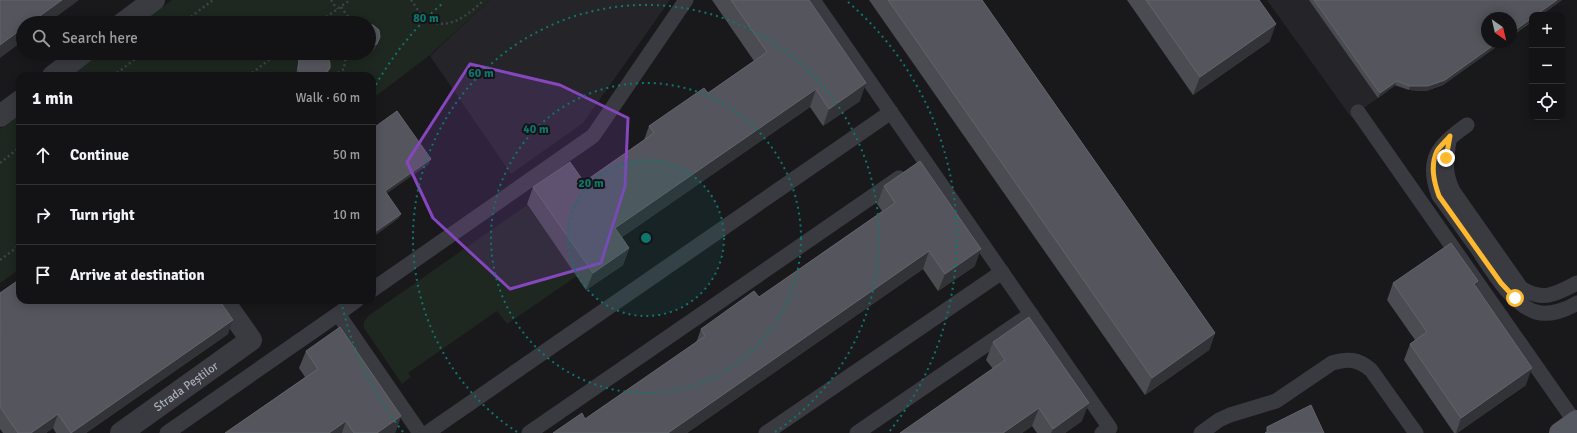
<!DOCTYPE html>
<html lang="en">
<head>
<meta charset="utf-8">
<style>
  body { margin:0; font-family:Signika,sans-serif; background:#202022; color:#f1f3f6 }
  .controls { position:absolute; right:12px; top:12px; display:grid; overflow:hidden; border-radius:8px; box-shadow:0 2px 10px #0003 }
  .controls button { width:36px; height:36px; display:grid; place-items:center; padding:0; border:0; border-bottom:1px solid #323234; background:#131315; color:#f1f3f6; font:20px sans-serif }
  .compass { position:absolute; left:1481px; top:12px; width:36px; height:36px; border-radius:50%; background:#131315; box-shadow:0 2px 10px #0003; rotate:146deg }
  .stop { position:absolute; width:12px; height:12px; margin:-9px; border:3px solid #ffb92e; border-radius:50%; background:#fff }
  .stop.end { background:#ffb92e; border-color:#fff; box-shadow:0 1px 4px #0008 }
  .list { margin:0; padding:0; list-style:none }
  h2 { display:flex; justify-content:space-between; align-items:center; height:52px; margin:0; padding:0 16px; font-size:17px }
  h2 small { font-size:13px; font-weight:400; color:#9d9ea0 }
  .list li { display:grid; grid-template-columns:26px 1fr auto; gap:12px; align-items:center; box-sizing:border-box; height:60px; padding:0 16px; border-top:1px solid #323234 }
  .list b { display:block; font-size:15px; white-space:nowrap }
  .list em { font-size:13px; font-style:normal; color:#9d9ea0 }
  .icon { flex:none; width:22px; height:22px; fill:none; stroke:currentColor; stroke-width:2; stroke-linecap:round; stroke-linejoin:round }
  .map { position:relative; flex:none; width:1577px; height:433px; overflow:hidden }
  .search { position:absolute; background:#131315; box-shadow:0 2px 10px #0003; left:16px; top:16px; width:360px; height:44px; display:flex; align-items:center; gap:10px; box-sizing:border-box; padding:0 14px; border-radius:22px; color:#9d9ea0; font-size:15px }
  .panel { position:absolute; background:#131315; box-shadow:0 2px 10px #0003; left:16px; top:72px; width:360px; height:232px; border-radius:12px }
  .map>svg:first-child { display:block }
</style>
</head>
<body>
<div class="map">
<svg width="1577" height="433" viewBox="0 0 1577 433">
  <rect width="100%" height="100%" fill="#19191c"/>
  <!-- built -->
  <g fill="#252529">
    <polygon points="490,0 670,0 583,123 511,174 430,56"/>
    <polygon points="1267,0 1562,0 1532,15 1511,18 1487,18 1487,42 1443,85 1426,91 1409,90 1395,86 1351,117"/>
  </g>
  <!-- green -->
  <g fill="#1e2720">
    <polygon points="172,0 490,0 430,55 372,99 372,76 70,76 101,53 369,53 369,23 141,23"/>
    <polygon points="20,114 20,269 0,283 0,129"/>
    <polygon points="527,205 577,276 507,324 497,311 408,373 411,377 402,384 364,328 364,322 368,316"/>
  </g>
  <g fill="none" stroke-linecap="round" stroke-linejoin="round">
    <!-- path -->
    <g stroke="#404248" stroke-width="2.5" stroke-dasharray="2 3" stroke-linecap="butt">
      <polyline points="331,0 337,9"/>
      <path d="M411,0C415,5 419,13 424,17C446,34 468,15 484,0"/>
      <polyline points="341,7 351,21 351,23"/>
      <polyline points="183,23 213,0"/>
      <polyline points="318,23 350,0"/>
      <polyline points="113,76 143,53"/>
      <polyline points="248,76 278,53"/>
      <polyline points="334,76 344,69 346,53"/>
      <polyline points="0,163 20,147"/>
      <polyline points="0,260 20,245"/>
    </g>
    <!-- lane -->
    <g stroke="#3a3b41" stroke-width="15">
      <polyline points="813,0 1110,428 1102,433"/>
      <polyline points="1358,112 1575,422"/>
      <path d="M1467,125C1438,145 1425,160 1439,196C1452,213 1464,231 1477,248C1491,269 1511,304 1536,312C1549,316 1566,310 1577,303"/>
      <path d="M1449,141C1446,161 1444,172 1453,191L1521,288C1543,302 1556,294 1577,283"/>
      <polyline points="372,290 593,136 686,0"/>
      <polyline points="357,300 338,314 420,433"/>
      <polyline points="167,433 338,314"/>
      <polyline points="427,433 891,112"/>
      <polyline points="529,433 899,178"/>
      <polyline points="766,433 1002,272"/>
      <polyline points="857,433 1031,314"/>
      <path d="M1201,433L1219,420L1230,415L1276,401L1332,363C1348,358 1358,359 1371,370L1416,433"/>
    </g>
    <!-- street -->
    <g stroke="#3a3b41" stroke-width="22">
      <polyline points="123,23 154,0"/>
      <polyline points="53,76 83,53"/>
      <polyline points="0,116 20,101"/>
      <path id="s1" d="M121,433L251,340L223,300"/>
    </g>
    <!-- primary -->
    <polyline stroke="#555860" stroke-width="22" points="1560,433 1577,421"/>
  </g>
  <!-- wall -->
  <g fill="#4a4c51">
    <polygon points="712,0 809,0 860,101 823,126 810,107 622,237 629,248 623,265 586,290 527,204 533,187 584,182 644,140 649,126 708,93 754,61"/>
    <polygon points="869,0 982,0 1215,333 1209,350 1145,395"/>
    <polygon points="1127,0 1259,0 1270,41 1193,95"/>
    <polygon points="1309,0 1562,0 1511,37 1511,18 1487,42 1503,42 1443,85 1426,91 1409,90 1395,85 1378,98"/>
    <polygon points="299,59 330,68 326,76 297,76 296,75 298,64"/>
    <polygon points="884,186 975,266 938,291 923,269 687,433 553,433 585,419 696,343 701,329 759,297 882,211 877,204"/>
    <polygon points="1478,281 1476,286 1526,385 1457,433 1454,433 1404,360 1410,344 1415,340 1387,300 1393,283"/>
    <polygon points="0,293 228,334 86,433 56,433 53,428 46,433 3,433 0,429"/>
    <polygon points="993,342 1082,421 1065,433 1037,433 1032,426 1022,433 900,433 993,369 986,360"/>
    <polygon points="306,351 401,416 395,433 225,433 305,377 299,368"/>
  </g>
  <!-- shaded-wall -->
  <g fill="#323337">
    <polygon points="62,0 79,0 48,23 30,23"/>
    <polygon points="1557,0 1562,0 1541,15 1536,15"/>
    <polygon points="1532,18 1532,21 1511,37 1511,33"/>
    <polygon points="1276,24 1270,41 1193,95 1200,77"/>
    <polygon points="23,28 23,41 0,58 0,45"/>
    <polygon points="380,37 375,49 369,52 369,47"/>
    <polygon points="1498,42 1503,42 1443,85 1426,91 1409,90 1410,86"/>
    <polygon points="330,68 326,76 324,76"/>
    <polygon points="1397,81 1395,85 1378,98 1380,93"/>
    <polygon points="866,83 860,101 823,126 829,109"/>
    <polygon points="816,89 810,107 609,246 615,228"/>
    <polygon points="431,159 429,164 383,196 385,191"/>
    <polygon points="401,214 399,218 372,238 372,234"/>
    <polygon points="629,248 623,265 586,290 593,273"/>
    <polygon points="981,249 975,266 938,291 945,274"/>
    <polygon points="929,251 923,269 687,433 668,433"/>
    <polygon points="1478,281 1472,298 1474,284"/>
    <polygon points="233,320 228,334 86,433 71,433"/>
    <polygon points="1215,333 1209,350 1145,395 1152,378"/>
    <polygon points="1532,368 1526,385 1457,433 1456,433 1461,418"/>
    <polygon points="1089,403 1082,421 1065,433 1051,433 1053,429"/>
    <polygon points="1039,408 1032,426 1022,433 1003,433"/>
    <polygon points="58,414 53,428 46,433 31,433"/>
    <polygon points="401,416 395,433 377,433"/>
    <polygon points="346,421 342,433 329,433"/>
  </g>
  <!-- building -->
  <g fill="#55565d" stroke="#62646c">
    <polygon points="0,0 62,0 30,23 23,23 23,28 0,45"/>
    <polygon points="731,0 809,0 866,83 829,109 816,89 615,228 629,248 593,273 533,187 570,162 584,182 654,133 649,126 704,88 708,93 767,52"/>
    <polygon points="888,0 982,0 1215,333 1152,378"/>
    <polygon points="1146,0 1259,0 1276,24 1200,77"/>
    <polygon points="1314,0 1557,0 1536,15 1532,15 1532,18 1511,33 1511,18 1487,18 1487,42 1498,42 1445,80 1428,86 1410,86 1397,81 1380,93"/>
    <polygon points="369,25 373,25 379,30 380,37 377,44 370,47 369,47"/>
    <polygon points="304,53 325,53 327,55 330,63 330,68 324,76 304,76 298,70 299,59"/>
    <polygon points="397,111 431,159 385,191 401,214 372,234 372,129"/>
    <polygon points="920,161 981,249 945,274 929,251 668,433 553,433 582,413 585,419 705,336 701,329 754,291 759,297 895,203 884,186"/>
    <polygon points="1451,243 1478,281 1474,284 1532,368 1461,418 1410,344 1427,332 1393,283"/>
    <polygon points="20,279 20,300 219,300 233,320 71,433 58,414 31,433 18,433 0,407 0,330 2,328 0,326 0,293"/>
    <polygon points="1029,317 1089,403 1053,429 1039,408 1003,433 900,433 1005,360 993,342"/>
    <polygon points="340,327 401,416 377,433 354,433 346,421 329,433 225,433 318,369 306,351"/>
    <polygon points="1311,405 1324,433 1265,433 1267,432 1267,427"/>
  </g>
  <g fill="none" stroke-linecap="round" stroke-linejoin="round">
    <!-- route -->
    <path stroke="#ffb92e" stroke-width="5" d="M1446,158L1450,136C1446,141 1440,146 1437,151C1430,166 1434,182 1439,196L1501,283L1515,298"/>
  </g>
  <!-- marked area -->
  <path fill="#8546be" fill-opacity="0.2" stroke="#8546be" stroke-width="3" stroke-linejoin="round" d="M470,64L560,85L628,118L625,186L601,263L510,289L433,218L407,162Z"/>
  <!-- distance rings -->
  <circle cx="646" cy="238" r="78" fill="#0f766e" fill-opacity=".12"/>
  <g fill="none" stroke="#0f766e" stroke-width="2" stroke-dasharray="2 4">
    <circle cx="646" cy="238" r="78"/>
    <circle cx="646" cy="238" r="155"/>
    <path d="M517 432A233 233 0 1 1 775 432"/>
    <path d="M403 432A311 311 0 0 1 341 300M373 90A311 311 0 0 1 444 2M848 2A311 311 0 0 1 889 432"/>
  </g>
  <g text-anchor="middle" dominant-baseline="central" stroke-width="4" stroke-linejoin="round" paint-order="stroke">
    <!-- street labels -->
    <g font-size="12" fill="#abb0bc" stroke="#141417">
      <text stroke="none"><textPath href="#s1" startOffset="80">Strada Peștilor</textPath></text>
    </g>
  </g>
  <circle cx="646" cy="238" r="6" fill="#0f766e" stroke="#141417" stroke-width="2"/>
  <g font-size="12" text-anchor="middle" font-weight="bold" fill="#0f766e" stroke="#141417" stroke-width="4" stroke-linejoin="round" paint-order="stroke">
    <text x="426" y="22">80 m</text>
    <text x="481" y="77">60 m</text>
    <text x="536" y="133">40 m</text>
    <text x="591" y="187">20 m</text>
  </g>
</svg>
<div class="controls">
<button>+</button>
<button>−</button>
<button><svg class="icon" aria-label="locate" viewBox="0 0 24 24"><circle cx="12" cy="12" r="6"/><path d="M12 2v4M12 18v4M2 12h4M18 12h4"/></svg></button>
</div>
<svg class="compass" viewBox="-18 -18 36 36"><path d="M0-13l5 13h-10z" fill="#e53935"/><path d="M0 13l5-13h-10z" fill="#9d9ea0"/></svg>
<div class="stop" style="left:1515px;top:298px"></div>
<div class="stop end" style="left:1446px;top:158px"></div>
<div class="search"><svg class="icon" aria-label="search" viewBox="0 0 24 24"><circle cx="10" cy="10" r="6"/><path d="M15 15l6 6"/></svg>Search here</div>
<section class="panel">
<h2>1 min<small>Walk · 60 m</small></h2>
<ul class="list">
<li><svg class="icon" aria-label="ahead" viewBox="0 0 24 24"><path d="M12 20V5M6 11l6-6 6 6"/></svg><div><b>Continue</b></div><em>50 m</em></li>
<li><svg class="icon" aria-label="right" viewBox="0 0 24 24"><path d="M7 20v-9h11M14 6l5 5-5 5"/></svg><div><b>Turn right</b></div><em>10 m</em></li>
<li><svg class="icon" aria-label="arrive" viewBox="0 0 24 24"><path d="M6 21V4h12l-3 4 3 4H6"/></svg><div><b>Arrive at destination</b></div></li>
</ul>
</section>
</div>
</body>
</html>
